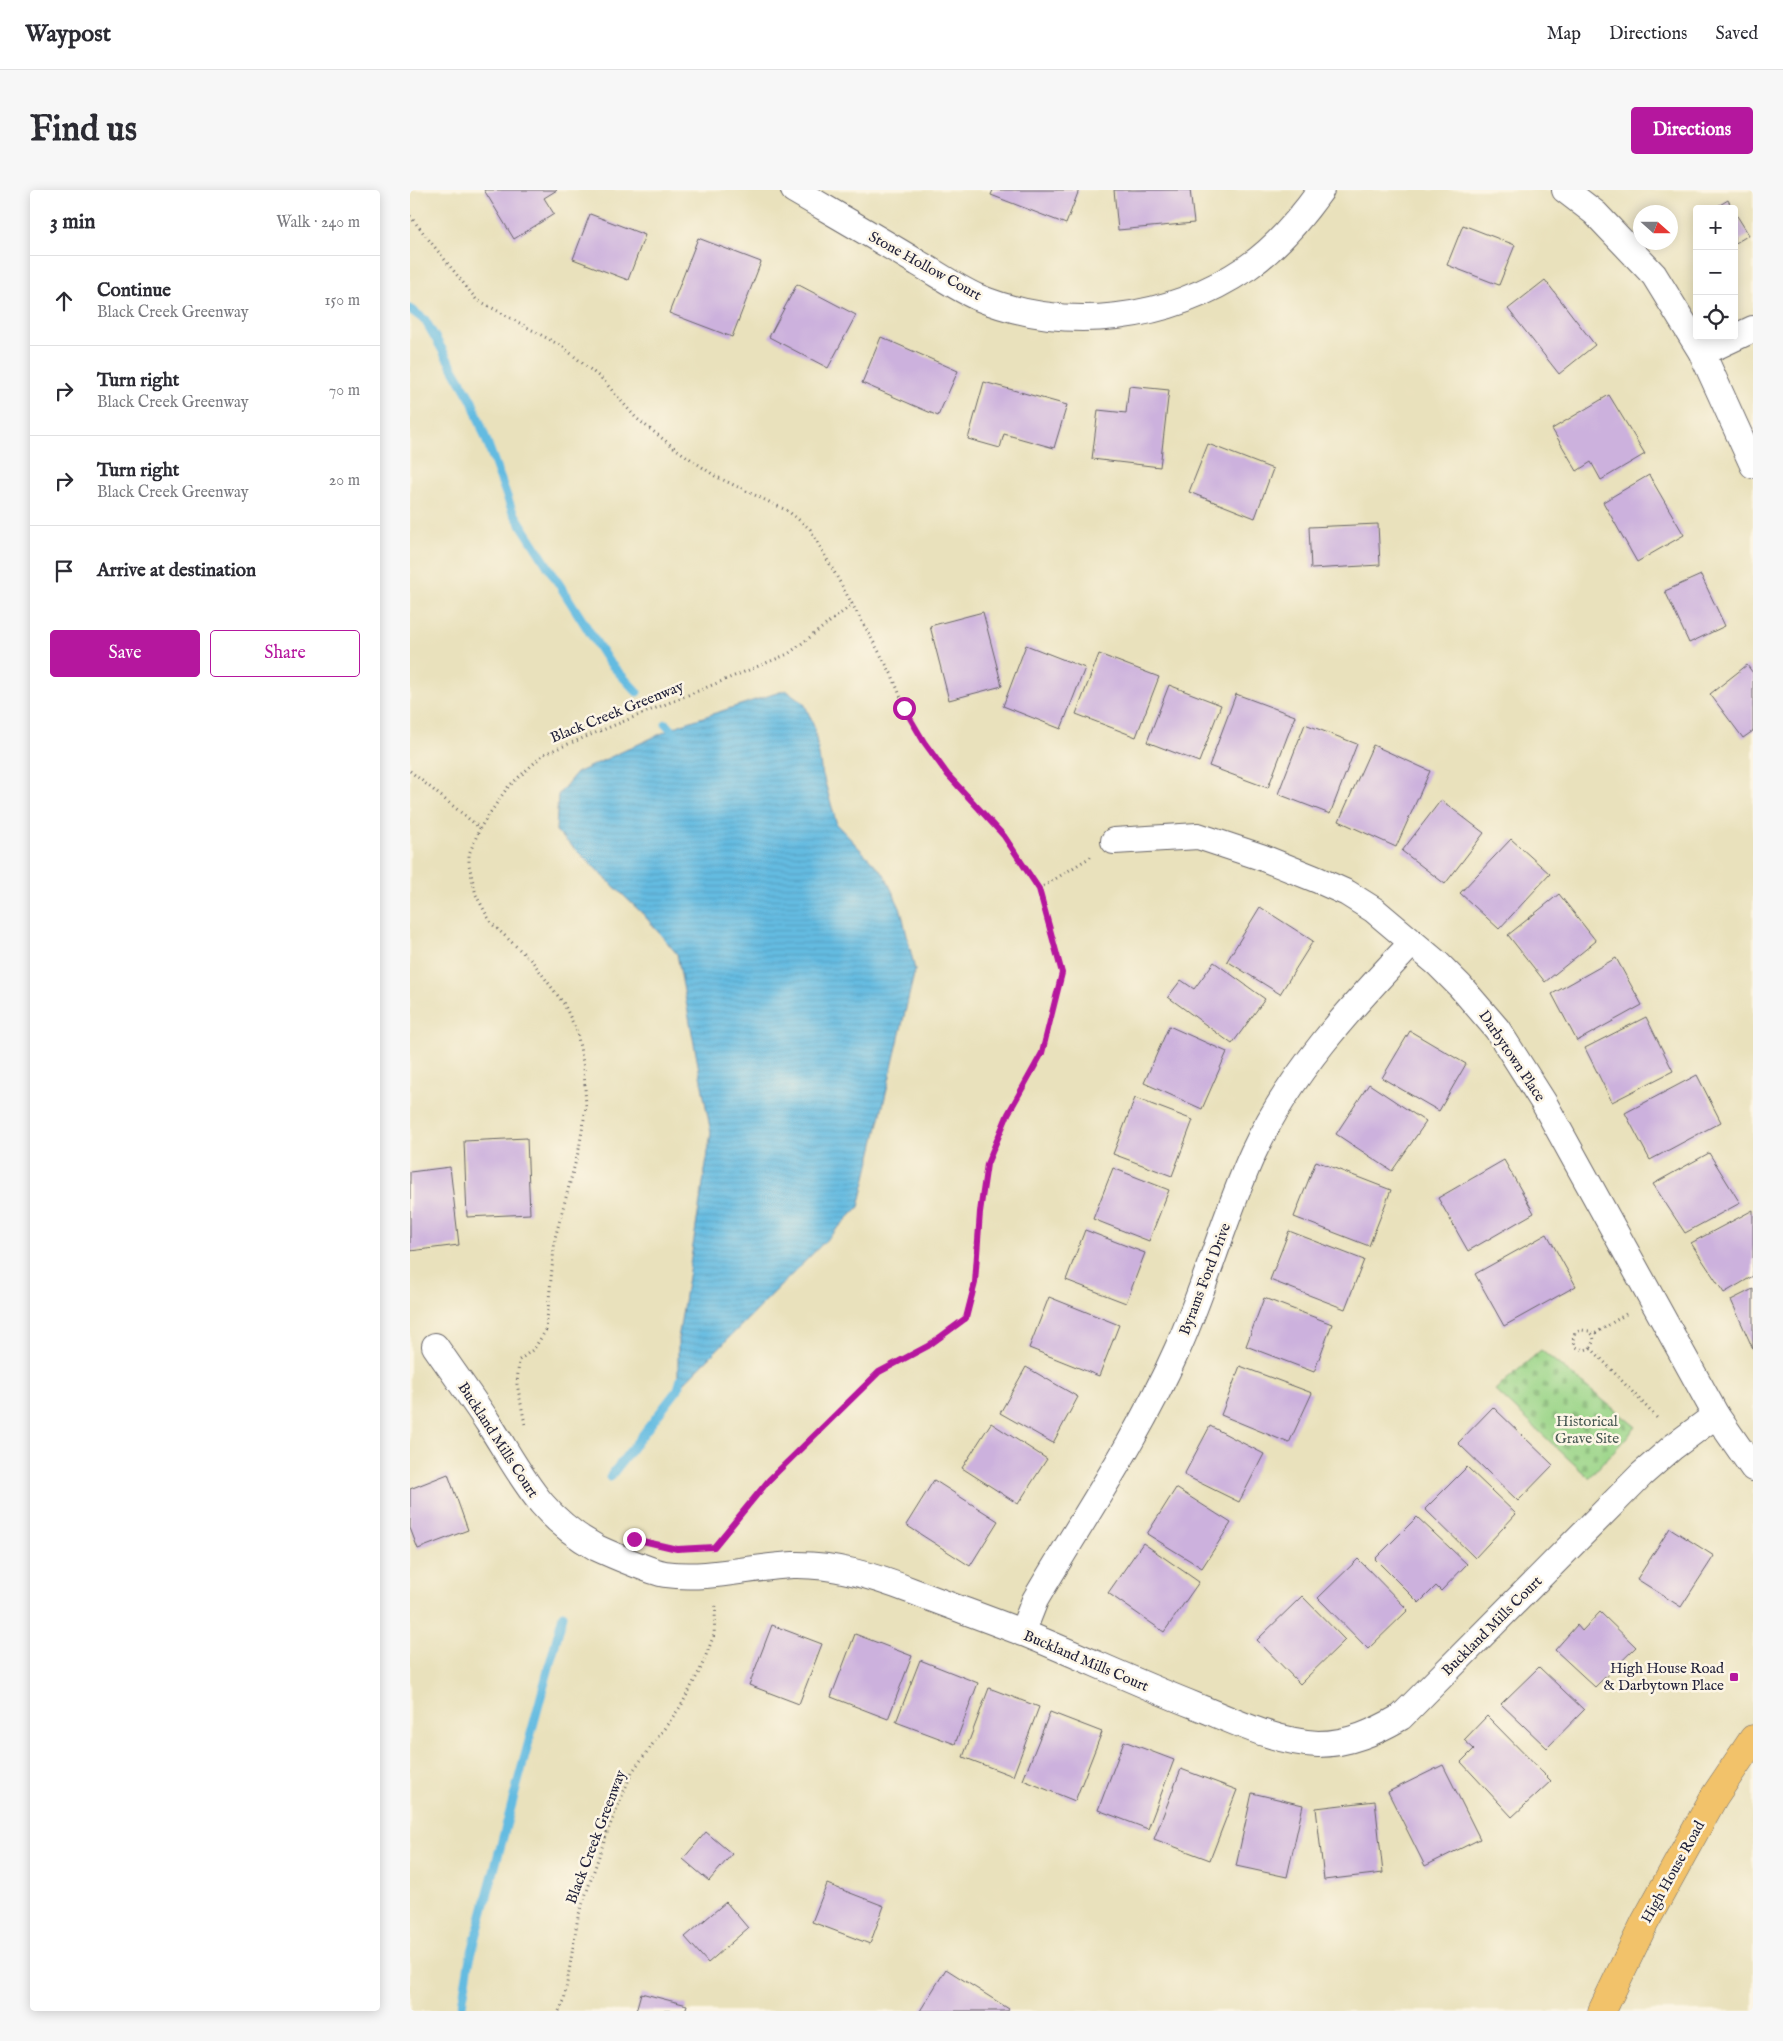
<!DOCTYPE html>
<html lang="en">
<head>
<meta charset="utf-8">
<style>
  body { margin:0; font-family:"IM FELL English",serif; background:#f7f7f7; color:#2b2b33 }
  .controls { position:absolute; right:15px; top:15px; display:grid; overflow:hidden; border-radius:5px; box-shadow:0 2px 12px #0003 }
  .controls button { width:45px; height:45px; display:grid; place-items:center; padding:0; border:0; border-bottom:1px solid #e1e1e2; background:#fff; color:#2b2b33; font:25px sans-serif }
  .compass { position:absolute; left:1223px; top:15px; width:45px; height:45px; border-radius:50%; background:#fff; box-shadow:0 2px 12px #0003; rotate:111deg }
  .stop { position:absolute; width:15px; height:15px; margin:-11px; border:4px solid #b5179e; border-radius:50%; background:#fff }
  .stop.end { background:#b5179e; border-color:#fff; box-shadow:0 1px 5px #0008 }
  .list { margin:0; padding:0; list-style:none }
  h2 { display:flex; justify-content:space-between; align-items:center; height:65px; margin:0; padding:0 20px; font-size:21px }
  h2 small { font-size:16px; font-weight:400; color:#7c7c81 }
  .list li { display:grid; grid-template-columns:32px 1fr auto; gap:15px; align-items:center; box-sizing:border-box; height:90px; padding:0 20px; border-top:1px solid #e1e1e2 }
  .list b { display:block; font-size:19px; white-space:nowrap }
  .list p { margin:0; font-size:16px; white-space:nowrap; color:#7c7c81 }
  .list em { font-size:16px; font-style:normal; color:#7c7c81 }
  .actions { display:flex; gap:10px; padding:15px 20px }
  .actions a { flex:1; padding:11px 0; border:1px solid #b5179e; border-radius:5px; text-align:center; font-size:18px; color:#b5179e }
  .actions .main { background:#b5179e; color:#fff }
  .icon { flex:none; width:28px; height:28px; fill:none; stroke:currentColor; stroke-width:2; stroke-linecap:round; stroke-linejoin:round }
  .map { position:relative; flex:none; width:1343px; height:1821px; overflow:hidden; border-radius:5px }
  header { display:flex; align-items:center; gap:30px; box-sizing:border-box; height:70px; padding:0 25px; background:#fff; border-bottom:1px solid #e1e1e2 }
  header strong { font-size:24px }
  nav { display:flex; gap:28px; margin-inline-start:auto; font-size:18px }
  .intro { display:flex; align-items:center; justify-content:space-between; box-sizing:border-box; height:120px; padding:0 30px }
  h1 { margin:0; font-size:35px }
  .button { padding:12px 22px; border-radius:5px; background:#b5179e; color:#fff; font-size:18px; font-weight:700 }
  main { display:flex; gap:30px; padding:0 30px }
  aside { flex:1; background:#fff; border-radius:5px; box-shadow:0 2px 12px #0003 }
  .map>svg:first-child { display:block }
</style>
</head>
<body>
<header>
<strong>Waypost</strong>
<nav><a>Map</a><a>Directions</a><a>Saved</a></nav>
</header>
<div class="intro"><h1>Find us</h1><a class="button">Directions</a></div>
<main>
<aside>
<h2>3 min<small>Walk · 240 m</small></h2>
<ul class="list">
<li><svg class="icon" aria-label="ahead" viewBox="0 0 24 24"><path d="M12 20V5M6 11l6-6 6 6"/></svg><div><b>Continue</b><p>Black Creek Greenway</p></div><em>150 m</em></li>
<li><svg class="icon" aria-label="right" viewBox="0 0 24 24"><path d="M7 20v-9h11M14 6l5 5-5 5"/></svg><div><b>Turn right</b><p>Black Creek Greenway</p></div><em>70 m</em></li>
<li><svg class="icon" aria-label="right" viewBox="0 0 24 24"><path d="M7 20v-9h11M14 6l5 5-5 5"/></svg><div><b>Turn right</b><p>Black Creek Greenway</p></div><em>20 m</em></li>
<li><svg class="icon" aria-label="arrive" viewBox="0 0 24 24"><path d="M6 21V4h12l-3 4 3 4H6"/></svg><div><b>Arrive at destination</b></div></li>
</ul>
<div class="actions"><a class="main">Save</a><a>Share</a></div>
</aside>
<div class="map">
<svg width="1343" height="1821" viewBox="0 0 1343 1821">
  <defs>
    <pattern id="cemetery-stones" width="16" height="16" patternUnits="userSpaceOnUse" patternTransform="scale(1.25)"><rect width="16" height="16" fill="#9bd589"/><path d="M2 7V4a2 2 0 0 1 4 0v3zM10 15v-3a2 2 0 0 1 4 0v3z" fill="#85b777"/></pattern>
    <pattern id="water-rules" width="6" height="5" patternUnits="userSpaceOnUse" patternTransform="scale(1.25)"><rect width="6" height="5" fill="#64bbe1"/><path d="M0 2.5h6" fill="none" stroke="#56a0c2"/></pattern>
  </defs>
  <rect width="100%" height="100%" fill="#fcf5e5"/>
  <filter id="ink" filterUnits="userSpaceOnUse"><feTurbulence type="fractalNoise" baseFrequency=".02" numOctaves="2"/><feDisplacementMap in="SourceGraphic" scale="10" xChannelSelector="R" yChannelSelector="G"/><feConvolveMatrix kernelMatrix="1 2 1 2 8 2 1 2 1" color-interpolation-filters="sRGB"/></filter>
  <filter id="wash" filterUnits="userSpaceOnUse"><feTurbulence type="fractalNoise" baseFrequency=".0096" numOctaves="4" result="noise"/><feDisplacementMap in="SourceGraphic" scale="20" xChannelSelector="R" yChannelSelector="G"/><feGaussianBlur stdDeviation="1.12" result="paint"/><feColorMatrix in="noise" values="0 0 0 0 0 0 0 0 0 0 0 0 0 0 0 0 0 1.4 0 .05"/><feComposite in="paint" operator="in"/></filter>
  <g filter="url(#wash)">
    <rect width="100%" height="100%" fill="#e9e1bc"/>
    <!-- cemetery -->
    <polygon fill="url(#cemetery-stones)" stroke="#5e7c62" points="1131,1160 1226,1237 1179,1288 1085,1200"/>
    <!-- water -->
    <polygon fill="url(#water-rules)" stroke="#436e8e" points="376,500 394,513 404,536 411,578 427,635 474,684 491,720 505,780 449,1017 268,1199 268,1149 301,943 267,764 233,724 146,641 148,605 166,583 272,534"/>
    <g fill="none" stroke-linecap="round" stroke-linejoin="round">
      <!-- stream -->
      <g stroke="#64bbe1" stroke-width="9">
        <polyline points="0,119 15,130 62,211 102,320 198,471 227,502"/>
        <polyline points="256,534 268,547"/>
        <polyline points="200,1287 268,1199 271,1189"/>
        <polyline points="51,1821 59,1773 153,1425"/>
      </g>
    </g>
    <g id="blocks">
      <!-- building -->
      <g fill="#ccb1dd">
        <polygon points="74,0 147,0 134,8 144,24 104,49"/>
        <polygon points="583,0 669,0 656,34 581,5"/>
        <polygon points="704,0 780,0 784,33 708,40"/>
        <polygon points="1318,10 1323,19 1303,19"/>
        <polygon points="1324,21 1339,45 1324,54"/>
        <polygon points="180,24 235,45 218,90 163,69"/>
        <polygon points="1053,35 1105,55 1089,95 1037,75"/>
        <polygon points="288,48 351,72 322,147 259,123"/>
        <polygon points="1135,90 1185,155 1149,184 1098,119"/>
        <polygon points="387,94 446,125 418,178 359,147"/>
        <polygon points="471,147 548,181 528,226 452,193"/>
        <polygon points="574,192 657,215 644,258 594,244 590,258 558,249"/>
        <polygon points="719,196 759,200 750,277 682,269 688,220 716,223"/>
        <polygon points="1199,205 1235,264 1191,290 1181,272 1167,281 1142,239"/>
        <polygon points="798,254 863,279 845,328 779,302"/>
        <polygon points="1239,285 1274,345 1227,372 1193,312"/>
        <polygon points="968,334 970,375 901,379 899,337"/>
        <polygon points="1291,385 1315,436 1279,453 1255,401"/>
        <polygon points="573,422 592,496 539,510 520,436"/>
        <polygon points="616,455 675,478 651,539 593,516"/>
        <polygon points="689,464 749,487 726,547 666,524"/>
        <polygon points="1337,475 1343,483 1343,541 1333,548 1300,504"/>
        <polygon points="759,495 811,515 789,572 737,552"/>
        <polygon points="826,504 885,526 858,598 799,576"/>
        <polygon points="895,534 947,554 920,624 868,604"/>
        <polygon points="963,555 1020,581 986,657 929,631"/>
        <polygon points="1031,610 1074,643 1035,694 992,661"/>
        <polygon points="1101,649 1140,684 1089,739 1050,703"/>
        <polygon points="1149,704 1186,751 1135,792 1098,745"/>
        <polygon points="850,717 903,751 870,804 817,771"/>
        <polygon points="1206,768 1232,815 1167,851 1142,804"/>
        <polygon points="804,772 855,809 822,854 758,807 771,790 784,799"/>
        <polygon points="1236,827 1263,881 1202,912 1175,858"/>
        <polygon points="759,836 817,862 792,919 734,893"/>
        <polygon points="1000,841 1056,874 1029,921 972,888"/>
        <polygon points="1287,885 1311,932 1240,970 1215,923"/>
        <polygon points="959,894 1016,932 982,981 926,944"/>
        <polygon points="725,908 783,930 762,986 703,964"/>
        <polygon points="117,948 120,1024 57,1027 54,951"/>
        <polygon points="1299,963 1330,1013 1275,1043 1243,994"/>
        <polygon points="1094,970 1124,1023 1058,1061 1028,1008"/>
        <polygon points="906,971 981,1000 959,1056 884,1027"/>
        <polygon points="40,977 49,1055 0,1061 0,982"/>
        <polygon points="703,978 759,1000 739,1051 683,1029"/>
        <polygon points="1343,1020 1343,1086 1314,1103 1281,1053"/>
        <polygon points="675,1040 735,1063 716,1113 656,1090"/>
        <polygon points="879,1041 954,1070 935,1119 860,1090"/>
        <polygon points="1137,1044 1166,1096 1094,1136 1065,1084"/>
        <polygon points="1343,1099 1343,1159 1321,1110"/>
        <polygon points="639,1107 709,1135 689,1186 619,1158"/>
        <polygon points="854,1108 922,1134 904,1182 836,1156"/>
        <polygon points="830,1176 902,1203 879,1253 811,1225"/>
        <polygon points="616,1177 668,1207 643,1253 590,1223"/>
        <polygon points="1083,1217 1143,1275 1108,1311 1048,1253"/>
        <polygon points="581,1233 637,1269 608,1314 552,1278"/>
        <polygon points="800,1236 854,1264 829,1312 774,1285"/>
        <polygon points="1057,1277 1106,1324 1065,1368 1015,1319"/>
        <polygon points="38,1284 58,1340 8,1359 0,1338 0,1299"/>
        <polygon points="524,1290 588,1331 560,1376 496,1335"/>
        <polygon points="766,1298 821,1333 792,1378 737,1344"/>
        <polygon points="1007,1327 1057,1374 1031,1401 1026,1396 1009,1413 965,1369"/>
        <polygon points="1260,1338 1304,1366 1271,1417 1227,1389"/>
        <polygon points="733,1353 789,1392 754,1442 698,1403"/>
        <polygon points="948,1369 998,1420 958,1459 908,1408"/>
        <polygon points="892,1406 935,1450 890,1494 847,1450"/>
        <polygon points="1190,1422 1226,1457 1185,1497 1145,1460 1167,1435 1172,1441"/>
        <polygon points="362,1435 412,1454 389,1514 339,1495"/>
        <polygon points="445,1444 502,1466 478,1529 421,1507"/>
        <polygon points="510,1470 568,1493 545,1554 486,1532"/>
        <polygon points="1129,1477 1174,1520 1137,1558 1091,1514"/>
        <polygon points="579,1498 629,1517 603,1586 553,1567"/>
        <polygon points="640,1522 692,1542 665,1611 613,1590"/>
        <polygon points="1077,1526 1141,1591 1102,1627 1051,1572 1064,1559 1054,1550"/>
        <polygon points="714,1551 764,1570 738,1639 688,1620"/>
        <polygon points="1033,1575 1070,1649 1015,1676 978,1602"/>
        <polygon points="771,1579 827,1600 800,1670 744,1649"/>
        <polygon points="842,1603 893,1615 877,1687 826,1676"/>
        <polygon points="965,1611 973,1683 914,1690 906,1618"/>
        <polygon points="296,1642 322,1664 299,1691 273,1669"/>
        <polygon points="417,1694 474,1716 460,1754 402,1732"/>
        <polygon points="316,1712 338,1738 298,1773 275,1747"/>
        <polygon points="536,1779 599,1819 598,1821 510,1821"/>
        <polygon points="231,1803 277,1815 275,1821 226,1821"/>
      </g>
    </g>
  </g>
  <g filter="url(#ink)">
    <use href="#blocks" fill-opacity="0" stroke="#686568" stroke-width="1"/>
    <g fill="none" stroke-linecap="round" stroke-linejoin="round">
      <defs>
        <g id="minor">
          <path d="M384,0C425,24 467,48 508,73C527,84 547,98 567,107C657,144 758,131 838,77C867,57 891,28 911,0"/>
          <polyline points="1155,0 1185,23 1244,85 1292,163 1343,275"/>
          <polyline points="1292,163 1343,139"/>
          <polyline points="704,651 788,646 851,667 908,690 937,703 964,720 1028,774 1050,796 1087,839 1134,913 1306,1225 1343,1278"/>
          <path d="M25,1156C43,1182 62,1208 79,1234C113,1287 129,1326 187,1358C200,1364 242,1382 255,1384C298,1390 340,1377 383,1375C424,1374 464,1386 502,1401C538,1415 575,1428 611,1442C670,1466 727,1493 786,1516C824,1531 865,1552 908,1554C939,1554 965,1542 991,1527L1231,1285L1263,1257L1306,1225"/>
          <path d="M612,1443L625,1410C673,1328 728,1248 767,1160C796,1096 814,1027 843,963C880,883 942,816 1002,753"/>
        </g>
        <polyline id="primary" points="1192,1821 1235,1732 1304,1607 1343,1549"/>
      </defs>
      <!-- minor casing -->
      <use href="#minor" stroke="#686568" stroke-width="28"/>
      <!-- primary casing -->
      <use href="#primary" stroke="#686568" stroke-width="29"/>
      <!-- path -->
      <g stroke="#686568" stroke-width="3" stroke-dasharray="1 4" stroke-linecap="butt">
        <polyline points="0,26 66,109 153,157 193,190 226,228 266,259 305,286 378,321 400,339 482,485 495,518 514,552 538,585 594,646 629,699 652,783 632,863 598,924 577,974 570,1022 565,1093 556,1129 518,1156 469,1182 359,1290 307,1354"/>
        <polyline points="0,581 70,638"/>
        <polyline points="629,699 682,666"/>
        <polyline points="1216,1124 1183,1145 1179,1141 1171,1140 1165,1143 1163,1150 1166,1157 1174,1160 1181,1158 1247,1228"/>
        <polyline points="1180,1158 1184,1150 1183,1145"/>
        <polyline points="115,1234 107,1194 109,1170 124,1159 136,1140 145,1048 169,959 176,917 174,878 167,842 154,814 122,771 81,733 66,705 59,675 59,664 70,638 97,598 134,564 378,464 443,414"/>
        <polyline points="149,1821 154,1811 168,1727 198,1640 222,1582 271,1516 291,1478 304,1445 306,1412"/>
      </g>
      <!-- minor -->
      <use href="#minor" stroke="#fff" stroke-width="26"/>
      <!-- primary -->
      <use href="#primary" stroke="#f2c26a" stroke-width="28"/>
    </g>
  </g>
  <g fill="none" stroke-linecap="round" stroke-linejoin="round" filter="url(#ink)">
    <!-- route -->
    <polyline stroke="#b5179e" stroke-width="6" points="224,1349 267,1359 304,1357 359,1290 469,1182 518,1156 556,1128 565,1093 570,1022 577,974 598,924 632,863 652,783 629,699 594,646 538,585 514,552 494,518"/>
  </g>
  <!-- markers -->
  <rect fill="#b5179e" stroke="#fcf5e5" stroke-width="2" x="1319" y="1482" width="10" height="10" rx="2.5"/>
  <g text-anchor="middle" dominant-baseline="central" stroke-width="5" stroke-linejoin="round" paint-order="stroke">
    <!-- street labels -->
    <g font-size="15" fill="#22223b" stroke="#fcf5e5">
      <text transform="translate(515 76) rotate(29)">Stone Hollow Court</text>
      <text transform="translate(207 522) rotate(-22)">Black Creek Greenway</text>
      <text transform="translate(1102 866) rotate(56)">Darbytown Place</text>
      <text transform="translate(795 1089) rotate(-69)">Byrams Ford Drive</text>
      <text transform="translate(88 1250) rotate(57)">Buckland Mills Court</text>
      <text transform="translate(1082 1436) rotate(-45)">Buckland Mills Court</text>
      <text transform="translate(676 1471) rotate(23)">Buckland Mills Court</text>
      <text transform="translate(186 1647) rotate(-69)">Black Creek Greenway</text>
      <text transform="translate(1263 1682) rotate(-61)">High House Road</text>
    </g>
    <!-- park labels -->
    <g font-size="15" fill="#465852" stroke="#fcf5e5">
      <text x="1177" y="1231">Historical<tspan x="1177" dy="17">Grave Site</tspan></text>
    </g>
    <!-- poi labels -->
    <g font-size="15" fill="#22223b" stroke="#fcf5e5" text-anchor="end">
      <text x="1314" y="1478">High House Road<tspan x="1314" dy="17">&amp; Darbytown Place</tspan></text>
    </g>
  </g>
</svg>
<div class="controls">
<button>+</button>
<button>−</button>
<button><svg class="icon" aria-label="locate" viewBox="0 0 24 24"><circle cx="12" cy="12" r="6"/><path d="M12 2v4M12 18v4M2 12h4M18 12h4"/></svg></button>
</div>
<svg class="compass" viewBox="-18 -18 36 36"><path d="M0-13l5 13h-10z" fill="#e53935"/><path d="M0 13l5-13h-10z" fill="#7c7c81"/></svg>
<div class="stop" style="left:494px;top:518px"></div>
<div class="stop end" style="left:224px;top:1349px"></div>
</div>
</main>
</body>
</html>
